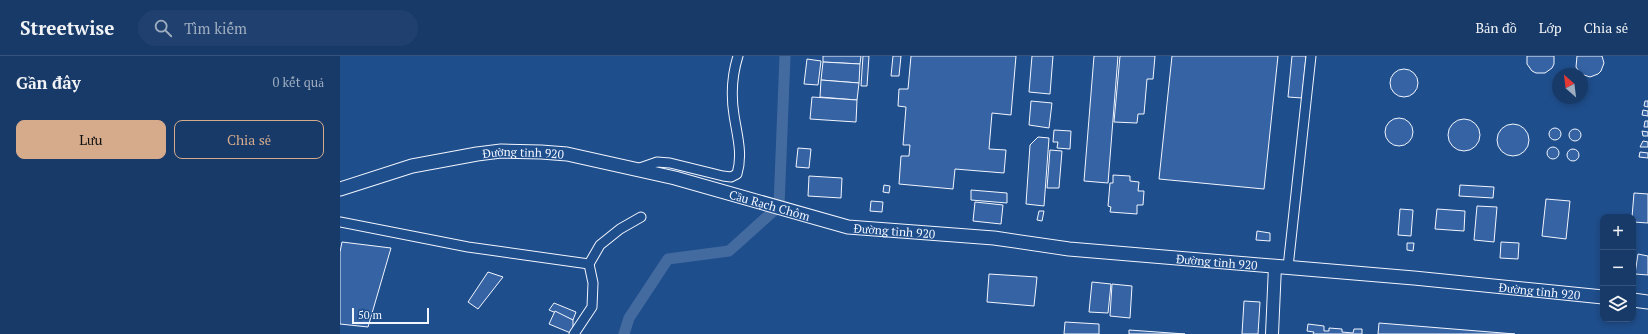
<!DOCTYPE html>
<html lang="vi">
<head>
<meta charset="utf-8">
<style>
  body { margin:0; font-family:"PT Serif",serif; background:#20416f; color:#f1f3f6 }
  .controls { position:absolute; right:12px; bottom:12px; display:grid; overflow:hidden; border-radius:8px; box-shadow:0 2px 6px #0003 }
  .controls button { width:36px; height:36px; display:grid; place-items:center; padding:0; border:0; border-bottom:1px solid #36547d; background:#173a69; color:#f1f3f6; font:20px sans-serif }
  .compass { position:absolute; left:1212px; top:12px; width:36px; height:36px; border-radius:50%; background:#173a69; box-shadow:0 2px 6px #0003; rotate:332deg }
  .scale { position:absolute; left:12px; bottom:10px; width:77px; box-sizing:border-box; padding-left:4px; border:2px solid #f2f6ff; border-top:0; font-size:11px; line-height:14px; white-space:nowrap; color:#f2f6ff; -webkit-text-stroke:3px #1f4e8c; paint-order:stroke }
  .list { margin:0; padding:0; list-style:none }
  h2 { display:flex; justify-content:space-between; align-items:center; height:52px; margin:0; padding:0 16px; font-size:17px }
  h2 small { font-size:13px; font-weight:400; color:#9eadc0 }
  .actions { display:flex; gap:8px; padding:12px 16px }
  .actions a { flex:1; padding:9px 0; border:1px solid #d6ab8b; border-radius:8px; text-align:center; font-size:14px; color:#d6ab8b }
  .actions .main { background:#d6ab8b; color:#111 }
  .icon { flex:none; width:22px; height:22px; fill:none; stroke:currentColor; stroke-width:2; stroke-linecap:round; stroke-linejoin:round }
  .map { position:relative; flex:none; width:1308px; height:278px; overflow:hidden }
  header { display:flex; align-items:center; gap:24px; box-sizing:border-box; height:56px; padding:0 20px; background:#173a69; border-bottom:1px solid #36547d }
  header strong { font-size:19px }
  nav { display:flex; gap:22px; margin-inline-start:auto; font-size:14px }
  .search { width:280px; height:36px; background:#20416f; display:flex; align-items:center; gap:10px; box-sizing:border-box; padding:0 14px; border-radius:22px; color:#9eadc0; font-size:15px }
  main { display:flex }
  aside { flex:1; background:#173a69 }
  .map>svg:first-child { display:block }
</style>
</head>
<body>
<header>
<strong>Streetwise</strong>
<div class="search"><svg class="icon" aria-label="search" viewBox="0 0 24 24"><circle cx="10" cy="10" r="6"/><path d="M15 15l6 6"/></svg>Tìm kiếm</div>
<nav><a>Bản đồ</a><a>Lớp</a><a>Chia sẻ</a></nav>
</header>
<main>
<aside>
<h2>Gần đây<small>0 kết quả</small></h2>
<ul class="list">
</ul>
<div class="actions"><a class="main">Lưu</a><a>Chia sẻ</a></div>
</aside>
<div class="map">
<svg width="1308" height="278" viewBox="0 0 1308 278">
  <rect width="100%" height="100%" fill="#1f4e8c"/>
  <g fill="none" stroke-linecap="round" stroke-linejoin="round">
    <!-- canal -->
    <polyline stroke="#446ba0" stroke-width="11" points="284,278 289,262 328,203 389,195 439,150 445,0"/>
  </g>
  <!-- building -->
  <g fill="#3563a3" stroke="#f2f6ff">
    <polygon points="483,0 521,0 520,8 483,6"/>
    <polygon points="523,0 529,0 527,30 521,30"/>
    <polygon points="553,0 561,0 559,20 551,20"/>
    <polygon points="571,0 676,0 671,59 652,57 649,93 666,94 664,117 615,113 613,133 559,128 561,100 569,100 570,89 563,89 566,51 558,50 559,33 568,33"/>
    <polygon points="692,0 713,0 710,38 689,36"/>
    <polygon points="754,0 778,0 768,127 744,125"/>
    <polygon points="780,0 815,0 813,23 807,23 804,58 798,58 797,67 774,66"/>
    <polygon points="832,0 938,0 924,133 819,123"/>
    <polygon points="952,0 966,0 962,42 948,41"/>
    <polygon points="1187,0 1214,0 1214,8 1212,12 1205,17 1196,17 1192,15 1187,8"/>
    <polygon points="1237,0 1262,0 1264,7 1261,15 1258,18 1250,21 1241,18 1236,11"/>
    <polygon points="467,3 481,5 478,29 464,28"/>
    <polygon points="483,6 520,8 519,27 481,24"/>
    <circle cx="1064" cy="27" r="14"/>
    <polygon points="481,24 519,27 517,44 480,41"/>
    <polygon points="472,41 517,44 516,66 470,63"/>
    <polygon points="691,45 712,47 709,72 689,69"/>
    <polygon points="1305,45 1308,45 1308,51 1304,50"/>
    <polygon points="1303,54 1308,55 1308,60 1302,59"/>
    <circle cx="1059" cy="76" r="14"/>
    <circle cx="1124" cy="79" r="16"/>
    <polygon points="1305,65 1308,65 1308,71 1304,71"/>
    <circle cx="1173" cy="84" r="16"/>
    <circle cx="1215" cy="78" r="6"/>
    <circle cx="1235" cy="79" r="6"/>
    <polygon points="714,74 731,75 730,93 717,92 718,86 713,86"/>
    <polygon points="1302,75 1308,76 1308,80 1303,80"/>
    <polygon points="698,81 709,82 704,150 686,148 690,89"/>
    <polygon points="1303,85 1308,86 1308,91 1300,91"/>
    <circle cx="1213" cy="97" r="6"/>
    <polygon points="458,92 471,93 469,112 456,111"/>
    <circle cx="1233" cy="99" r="6"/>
    <polygon points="710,94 722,95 719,132 707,132"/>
    <polygon points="1300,96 1308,97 1308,102 1299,101"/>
    <polygon points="773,119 790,120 790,125 799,126 798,135 804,135 803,149 797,149 797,158 770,156 771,151 768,150 770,127 773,127"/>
    <polygon points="469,120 502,122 501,142 468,140"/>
    <polygon points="544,129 550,130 549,137 543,136"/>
    <polygon points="1120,129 1154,131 1153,142 1119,140"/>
    <polygon points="631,134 667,137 667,147 631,144"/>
    <polygon points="1294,137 1308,138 1308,167 1293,166 1292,161"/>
    <polygon points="1206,143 1230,145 1226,183 1202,180"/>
    <polygon points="531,145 543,146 542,156 530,155"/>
    <polygon points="635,146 663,149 661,168 633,165"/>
    <polygon points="1137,150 1157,151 1154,186 1134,184"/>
    <polygon points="1060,153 1073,154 1071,180 1058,179"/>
    <polygon points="1097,153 1125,155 1124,175 1095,173"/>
    <polygon points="699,155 704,155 702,165 697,164"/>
    <polygon points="917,175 930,177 930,185 916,184"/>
    <polygon points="2,186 51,192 28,271 0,268 0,196"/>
    <polygon points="1161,186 1179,187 1178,203 1160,202"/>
    <polygon points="1067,187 1074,187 1073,195 1067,194"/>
    <polygon points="1298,198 1308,200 1308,219 1295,218"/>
    <polygon points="148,216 163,221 138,253 128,246"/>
    <polygon points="649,218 697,221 694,250 647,246"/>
    <polygon points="752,226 771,228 768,257 749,256"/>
    <polygon points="772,228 792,230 790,262 770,260"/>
    <polygon points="904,245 920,246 918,278 902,278"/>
    <polygon points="214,247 236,256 233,264 209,254"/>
    <polygon points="215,255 233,264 233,278 209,268"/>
    <polygon points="725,266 759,268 759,278 724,278"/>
    <polygon points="1039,267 1175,278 1038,278"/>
    <polygon points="968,268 984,270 984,275 989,275 989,272 1002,273 1002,276 1013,277 1014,273 1022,273 1022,278 973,278 974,276 967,275"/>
    <polygon points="789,274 845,278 789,278"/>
  </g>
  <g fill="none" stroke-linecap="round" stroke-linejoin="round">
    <defs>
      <g id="minor">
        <path d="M297,113L317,106L330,107L383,120L391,121L397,118C403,98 397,79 394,59C391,40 392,19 398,0"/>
        <polyline points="0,166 128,191 249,208"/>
        <polyline points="948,211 971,0"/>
        <polyline points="234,278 252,251 253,227 249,208 260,189 280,173 301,161"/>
      </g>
      <polyline id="tertiary" points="932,278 935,210"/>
      <g id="secondary">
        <path id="s1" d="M0,133L72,110L137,98L161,95L201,96L227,98L335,122L508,171L654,182L729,193L1074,222L1263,241"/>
        <polyline points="1293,244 1308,246"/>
      </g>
    </defs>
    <!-- minor casing -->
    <use href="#minor" stroke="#f2f6ff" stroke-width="11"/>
    <!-- tertiary casing -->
    <use href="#tertiary" stroke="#f2f6ff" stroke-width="14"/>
    <!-- secondary casing -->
    <use href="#secondary" stroke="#f2f6ff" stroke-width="15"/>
    <!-- minor -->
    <use href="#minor" stroke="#1f4e8c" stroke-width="9"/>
    <!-- tertiary -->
    <use href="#tertiary" stroke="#1f4e8c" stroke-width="12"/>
    <!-- secondary -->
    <use href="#secondary" stroke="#1f4e8c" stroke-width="13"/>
  </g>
  <g text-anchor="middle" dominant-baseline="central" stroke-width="3" stroke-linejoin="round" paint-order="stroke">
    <!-- street labels -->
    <g font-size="12" fill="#f2f6ff" stroke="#1f4e8c">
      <text stroke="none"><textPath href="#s1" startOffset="188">Đường tỉnh 920</textPath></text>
      <text stroke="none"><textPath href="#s1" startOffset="441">Cầu Rạch Chôm</textPath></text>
      <text stroke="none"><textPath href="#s1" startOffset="569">Đường tỉnh 920</textPath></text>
      <text stroke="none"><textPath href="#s1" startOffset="893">Đường tỉnh 920</textPath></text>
      <text stroke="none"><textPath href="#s1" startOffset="1217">Đường tỉnh 920</textPath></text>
    </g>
  </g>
</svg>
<div class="controls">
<button>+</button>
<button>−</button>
<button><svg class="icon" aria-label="layers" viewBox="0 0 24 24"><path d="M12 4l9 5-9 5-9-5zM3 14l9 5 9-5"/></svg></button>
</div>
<svg class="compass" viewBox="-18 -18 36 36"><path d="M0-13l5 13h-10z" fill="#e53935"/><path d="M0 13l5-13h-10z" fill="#9eadc0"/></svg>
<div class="scale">50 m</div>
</div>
</main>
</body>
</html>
